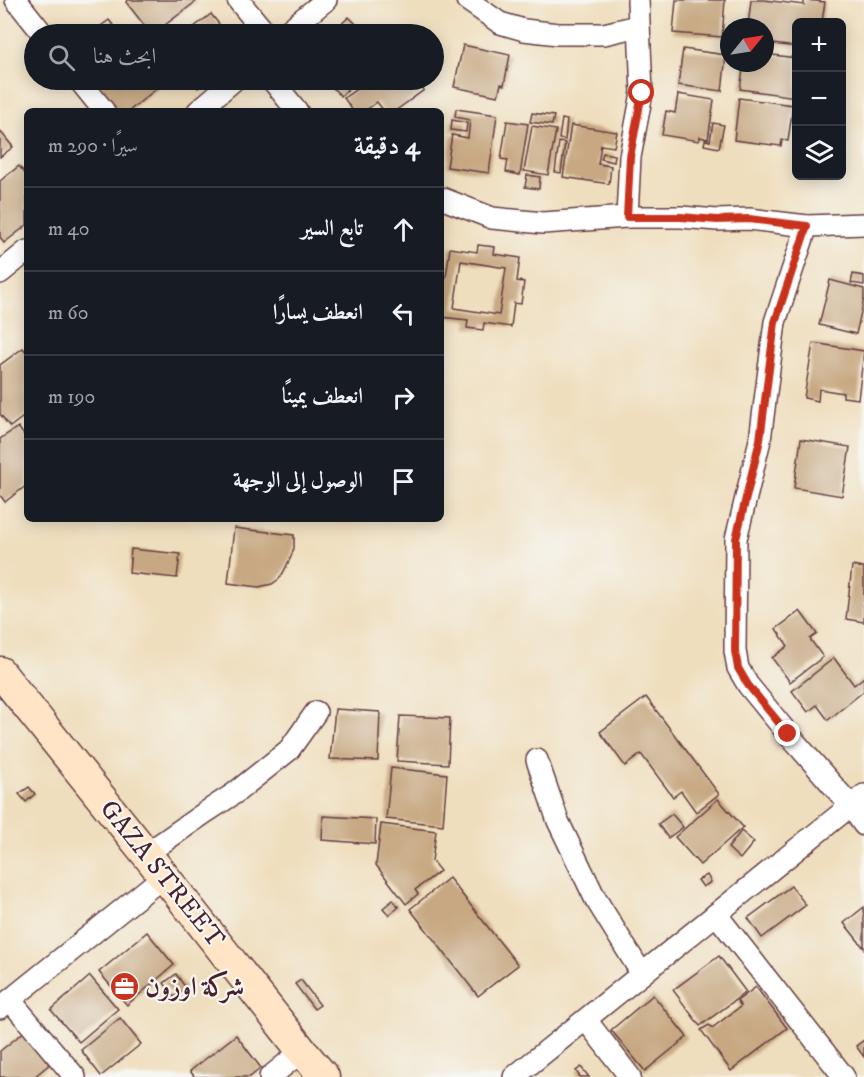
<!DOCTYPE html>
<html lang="ar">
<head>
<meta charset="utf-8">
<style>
  body { margin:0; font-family:"IM FELL DW Pica",Amiri,serif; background:#20242c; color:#f1f3f6; direction:rtl }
  .controls { position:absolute; right:18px; top:18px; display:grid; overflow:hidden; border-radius:9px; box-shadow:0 3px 15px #0003 }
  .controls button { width:54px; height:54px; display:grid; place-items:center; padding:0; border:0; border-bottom:2px solid #363941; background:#171b24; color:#f1f3f6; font:30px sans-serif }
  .compass { position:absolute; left:720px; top:18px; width:54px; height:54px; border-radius:50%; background:#171b24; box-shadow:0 3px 15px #0003; rotate:60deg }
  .stop { position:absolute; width:18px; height:18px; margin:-14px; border:4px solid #c8321e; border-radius:50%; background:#fff }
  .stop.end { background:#c8321e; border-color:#fff; box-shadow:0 2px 6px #0008 }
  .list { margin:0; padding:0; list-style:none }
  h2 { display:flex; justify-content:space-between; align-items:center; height:78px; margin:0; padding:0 24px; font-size:26px }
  h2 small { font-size:20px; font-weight:400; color:#9ea1a6 }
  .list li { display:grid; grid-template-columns:39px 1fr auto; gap:18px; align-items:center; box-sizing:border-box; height:84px; padding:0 24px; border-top:2px solid #363941 }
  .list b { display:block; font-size:22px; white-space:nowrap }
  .list em { font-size:20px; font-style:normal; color:#9ea1a6 }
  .icon { flex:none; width:33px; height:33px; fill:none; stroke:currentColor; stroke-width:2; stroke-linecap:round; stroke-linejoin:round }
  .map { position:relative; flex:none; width:864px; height:1077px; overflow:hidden; direction:ltr }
  .search { position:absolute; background:#171b24; box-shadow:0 3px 15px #0003; left:24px; top:24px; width:420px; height:66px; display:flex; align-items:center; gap:15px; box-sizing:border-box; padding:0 21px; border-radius:33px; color:#9ea1a6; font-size:22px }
  .panel { position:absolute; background:#171b24; box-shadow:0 3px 15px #0003; left:24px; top:108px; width:420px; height:414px; border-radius:9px; direction:rtl }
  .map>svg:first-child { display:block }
</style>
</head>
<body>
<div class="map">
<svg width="864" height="1077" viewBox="0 0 864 1077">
  <rect width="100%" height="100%" fill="#f6f6f2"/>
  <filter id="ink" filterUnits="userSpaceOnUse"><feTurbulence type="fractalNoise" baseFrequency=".0167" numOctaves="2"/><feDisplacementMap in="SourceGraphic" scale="12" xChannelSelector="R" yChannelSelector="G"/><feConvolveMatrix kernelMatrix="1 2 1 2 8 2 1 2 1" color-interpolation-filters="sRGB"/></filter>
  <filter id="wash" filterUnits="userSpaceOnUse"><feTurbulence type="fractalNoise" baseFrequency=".008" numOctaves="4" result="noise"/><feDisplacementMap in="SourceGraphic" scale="24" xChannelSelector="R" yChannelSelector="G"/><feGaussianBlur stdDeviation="1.35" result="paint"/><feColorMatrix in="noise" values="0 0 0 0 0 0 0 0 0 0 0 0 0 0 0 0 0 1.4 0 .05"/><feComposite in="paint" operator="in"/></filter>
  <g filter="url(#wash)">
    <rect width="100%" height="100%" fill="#efdebd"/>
    <g id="blocks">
      <!-- building -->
      <g fill="#c7a882" fill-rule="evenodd">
        <polygon points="128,0 198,0 153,34 151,34 126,2"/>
        <polygon points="676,0 725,0 722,37 673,33"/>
        <polygon points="751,0 764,0 804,5 804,0 825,2 822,22 796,22 796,47 765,43 765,27 748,27"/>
        <polygon points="211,14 227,34 185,34"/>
        <polygon points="349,17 360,28 353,34 324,34 336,24 338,27"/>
        <polygon points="109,20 120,34 90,34"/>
        <polygon points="463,45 510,55 504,85 501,84 498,96 454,87"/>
        <polygon points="683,49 726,55 722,91 678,85"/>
        <polygon points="765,54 796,58 796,97 740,89 744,63 765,63"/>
        <polygon points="107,80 155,80 160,86 129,111 113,111 96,89"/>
        <polygon points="192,80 209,80 198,88"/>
        <polygon points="325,80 358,80 341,96"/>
        <polygon points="369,80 416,80 424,90 395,111 384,111 377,102 365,111 353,111 344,98"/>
        <polygon points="678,94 714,100 708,139 700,137 699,141 662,135 666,111 675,113"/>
        <polygon points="739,98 793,105 788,141 782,140 781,146 734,140"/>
        <polygon points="456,109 497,115 489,173 447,167 452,135 468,138 470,120 455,117"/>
        <polygon points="532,113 554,116 552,125 530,122"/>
        <polygon points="562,119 567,120 565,140 559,139"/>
        <polygon points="452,120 467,123 466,132 451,130"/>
        <polygon points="507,121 528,124 520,175 506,172 508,160 501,159"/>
        <polygon points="713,123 724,125 719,148 704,145 705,140 710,141"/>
        <polygon points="571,125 617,132 614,147 601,145 598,164 611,166 609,184 563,177"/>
        <polygon points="532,126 556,130 548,175 524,171"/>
        <polygon points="0,131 13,147 0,157"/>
        <polygon points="559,142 565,143 561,173 555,172"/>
        <polygon points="603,153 615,155 614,162 601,159"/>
        <polygon points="19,166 27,176 27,225 4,243 0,237 0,181"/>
        <polygon points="527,175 540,177 539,189 525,187"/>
        <path d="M478,245L495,247L494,254L520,258L517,281L524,282L521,304L514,303L511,327L484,323L483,330L467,328L468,320L441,317L444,291L441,290V276L446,277L450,248L477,252ZM461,261L506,268L499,315L454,308Z"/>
        <polygon points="853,274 864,276 864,285 851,283"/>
        <polygon points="830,280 864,289 864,299 856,334 819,325"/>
        <polygon points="813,343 864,351 858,399 843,397 843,393 819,389 818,401 804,398"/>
        <polygon points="23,348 27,353 27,414 10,427 0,414 0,365"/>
        <polygon points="18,427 27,439 27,485 5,502 0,495 0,439"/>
        <polygon points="801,439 850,447 842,496 794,488"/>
        <polygon points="234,528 294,535 294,548 291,557 283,573 279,579 272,584 259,587 228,583"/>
        <polygon points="131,549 180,554 177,578 129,573"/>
        <polygon points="852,566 864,568 864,622 846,619"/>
        <polygon points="800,611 817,634 810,639 823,657 790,682 772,658 788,646 776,629"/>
        <polygon points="834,658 854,685 864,677 864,691 828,720 817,705 808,712 792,691"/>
        <polygon points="646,697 719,794 696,812 681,791 673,797 641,754 625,766 600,732"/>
        <polygon points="335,709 380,712 378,761 330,759"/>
        <polygon points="400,716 450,718 448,764 397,761"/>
        <polygon points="391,768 447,774 443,825 386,819"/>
        <polygon points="29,787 35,794 26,802 19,794"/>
        <polygon points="718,799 743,827 700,865 675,837"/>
        <polygon points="672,814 683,827 668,838 658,824"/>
        <polygon points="323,816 376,819 375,844 322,840"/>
        <polygon points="381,824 436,831 432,861 440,871 415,890 418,894 406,904 376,865"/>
        <polygon points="741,831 754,842 740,859 728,848"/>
        <polygon points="707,875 711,882 703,887 698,880"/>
        <polygon points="449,878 518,965 478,996 410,909"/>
        <polygon points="791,886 806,905 762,938 748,918"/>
        <polygon points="393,900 399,907 389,915 383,908"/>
        <polygon points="864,907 864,948 844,923"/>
        <polygon points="147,932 174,965 127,1005 99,972"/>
        <polygon points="719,956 746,992 700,1026 673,990"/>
        <polygon points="176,974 186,988 174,997 164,983"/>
        <polygon points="90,976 118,1009 79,1042 51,1010"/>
        <polygon points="301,980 320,1005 314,1009 295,984"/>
        <polygon points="756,987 787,1028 731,1071 701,1030 709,1025 712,1028 741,1006 737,1001"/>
        <polygon points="653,995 687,1037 645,1071 611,1030"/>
        <polygon points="120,1018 141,1044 101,1076 81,1050"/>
        <polygon points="25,1031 51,1063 34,1077 0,1077 0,1051"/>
        <polygon points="236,1035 261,1068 250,1077 195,1077 190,1071"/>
        <polygon points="864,1040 864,1057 856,1046"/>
        <polygon points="581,1067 589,1077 580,1077 576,1071"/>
      </g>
    </g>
  </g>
  <g filter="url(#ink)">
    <use href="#blocks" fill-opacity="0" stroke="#633c41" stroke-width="1.5"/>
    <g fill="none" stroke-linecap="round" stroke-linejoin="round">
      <defs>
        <g id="minor">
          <polyline points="16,0 43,34"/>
          <polyline points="238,0 266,34"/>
          <polyline points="467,0 500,23 524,30 558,34 604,34 638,26"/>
          <polyline points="284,34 326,0"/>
          <polyline points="79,80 104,111"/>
          <polyline points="272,80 297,111"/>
          <polyline points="198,111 234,80"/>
          <polyline points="441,198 492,218 543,223 627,217 681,217 717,220 749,219 807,226 864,224"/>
          <polyline points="627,217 630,157 642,93 638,0"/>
          <polyline points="807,226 775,322 760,440 736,539 735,651 738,668 748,685 788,734 850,805 864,825"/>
          <polyline points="0,273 27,251"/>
          <polyline points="537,760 558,821 595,898 642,974"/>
          <polyline points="146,854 206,812 235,793 289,750 316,712"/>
          <polyline points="716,914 844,1077"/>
          <polyline points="10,1000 75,1077"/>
          <polyline points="0,1008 164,876"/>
          <polyline points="586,1020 630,1077"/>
          <polyline points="270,1077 302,1051"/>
          <polyline points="514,1077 864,795"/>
        </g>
        <polyline id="secondary" points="0,672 164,876 302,1051 324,1077"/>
      </defs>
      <!-- minor casing -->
      <use href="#minor" stroke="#633c41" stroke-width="24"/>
      <!-- secondary casing -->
      <use href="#secondary" stroke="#633c41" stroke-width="33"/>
      <!-- minor -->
      <use href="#minor" stroke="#fff" stroke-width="21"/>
      <!-- secondary -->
      <use href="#secondary" stroke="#ffe4c6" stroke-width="30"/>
    </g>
  </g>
  <g fill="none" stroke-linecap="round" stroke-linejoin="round" filter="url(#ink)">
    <!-- route -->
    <polyline stroke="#c8321e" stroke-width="8" points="642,93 630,157 627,217 681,217 717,220 749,219 807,226 775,322 760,440 736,539 735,651 738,668 748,685 788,734"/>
  </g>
  <!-- icons -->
  <defs>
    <symbol id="office-disc" viewBox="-11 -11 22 22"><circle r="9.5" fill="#c8321e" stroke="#f6f6f2"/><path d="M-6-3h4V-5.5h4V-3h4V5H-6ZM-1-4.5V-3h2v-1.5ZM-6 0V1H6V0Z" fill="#fff"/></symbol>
  </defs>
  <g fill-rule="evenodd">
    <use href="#office-disc" x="108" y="970" width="33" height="33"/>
  </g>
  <g text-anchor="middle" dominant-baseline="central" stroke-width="4.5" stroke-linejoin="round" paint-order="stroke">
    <!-- street labels -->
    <g font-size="26" fill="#4a1f2b" stroke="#f6f6f2">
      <text transform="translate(162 874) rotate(51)">GAZA STREET</text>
    </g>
    <!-- poi labels -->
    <g font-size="26" font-weight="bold" fill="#4a1f2b" stroke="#f6f6f2" text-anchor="start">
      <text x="145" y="987">شركة اوزون</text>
    </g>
  </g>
</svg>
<div class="controls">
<button>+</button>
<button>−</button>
<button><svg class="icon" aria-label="layers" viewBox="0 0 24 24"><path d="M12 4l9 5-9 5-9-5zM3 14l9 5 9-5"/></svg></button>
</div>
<svg class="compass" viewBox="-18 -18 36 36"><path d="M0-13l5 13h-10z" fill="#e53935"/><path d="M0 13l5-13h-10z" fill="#9ea1a6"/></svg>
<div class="stop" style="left:642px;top:93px"></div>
<div class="stop end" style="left:788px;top:734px"></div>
<div class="search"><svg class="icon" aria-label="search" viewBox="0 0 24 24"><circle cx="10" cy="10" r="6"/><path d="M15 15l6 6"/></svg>ابحث هنا</div>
<section class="panel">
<h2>4 دقيقة<small>سيرًا · 290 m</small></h2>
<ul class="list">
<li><svg class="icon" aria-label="ahead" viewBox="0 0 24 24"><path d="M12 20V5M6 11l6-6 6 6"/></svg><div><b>تابع السير</b></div><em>40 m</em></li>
<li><svg class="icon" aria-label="left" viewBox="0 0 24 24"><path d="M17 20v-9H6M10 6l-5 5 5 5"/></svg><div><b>انعطف يسارًا</b></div><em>60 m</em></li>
<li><svg class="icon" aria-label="right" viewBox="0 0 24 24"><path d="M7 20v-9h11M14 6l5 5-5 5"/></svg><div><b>انعطف يمينًا</b></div><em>190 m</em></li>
<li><svg class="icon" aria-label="arrive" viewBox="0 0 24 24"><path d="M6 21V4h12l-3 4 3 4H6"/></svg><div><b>الوصول إلى الوجهة</b></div></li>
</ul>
</section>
</div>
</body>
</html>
